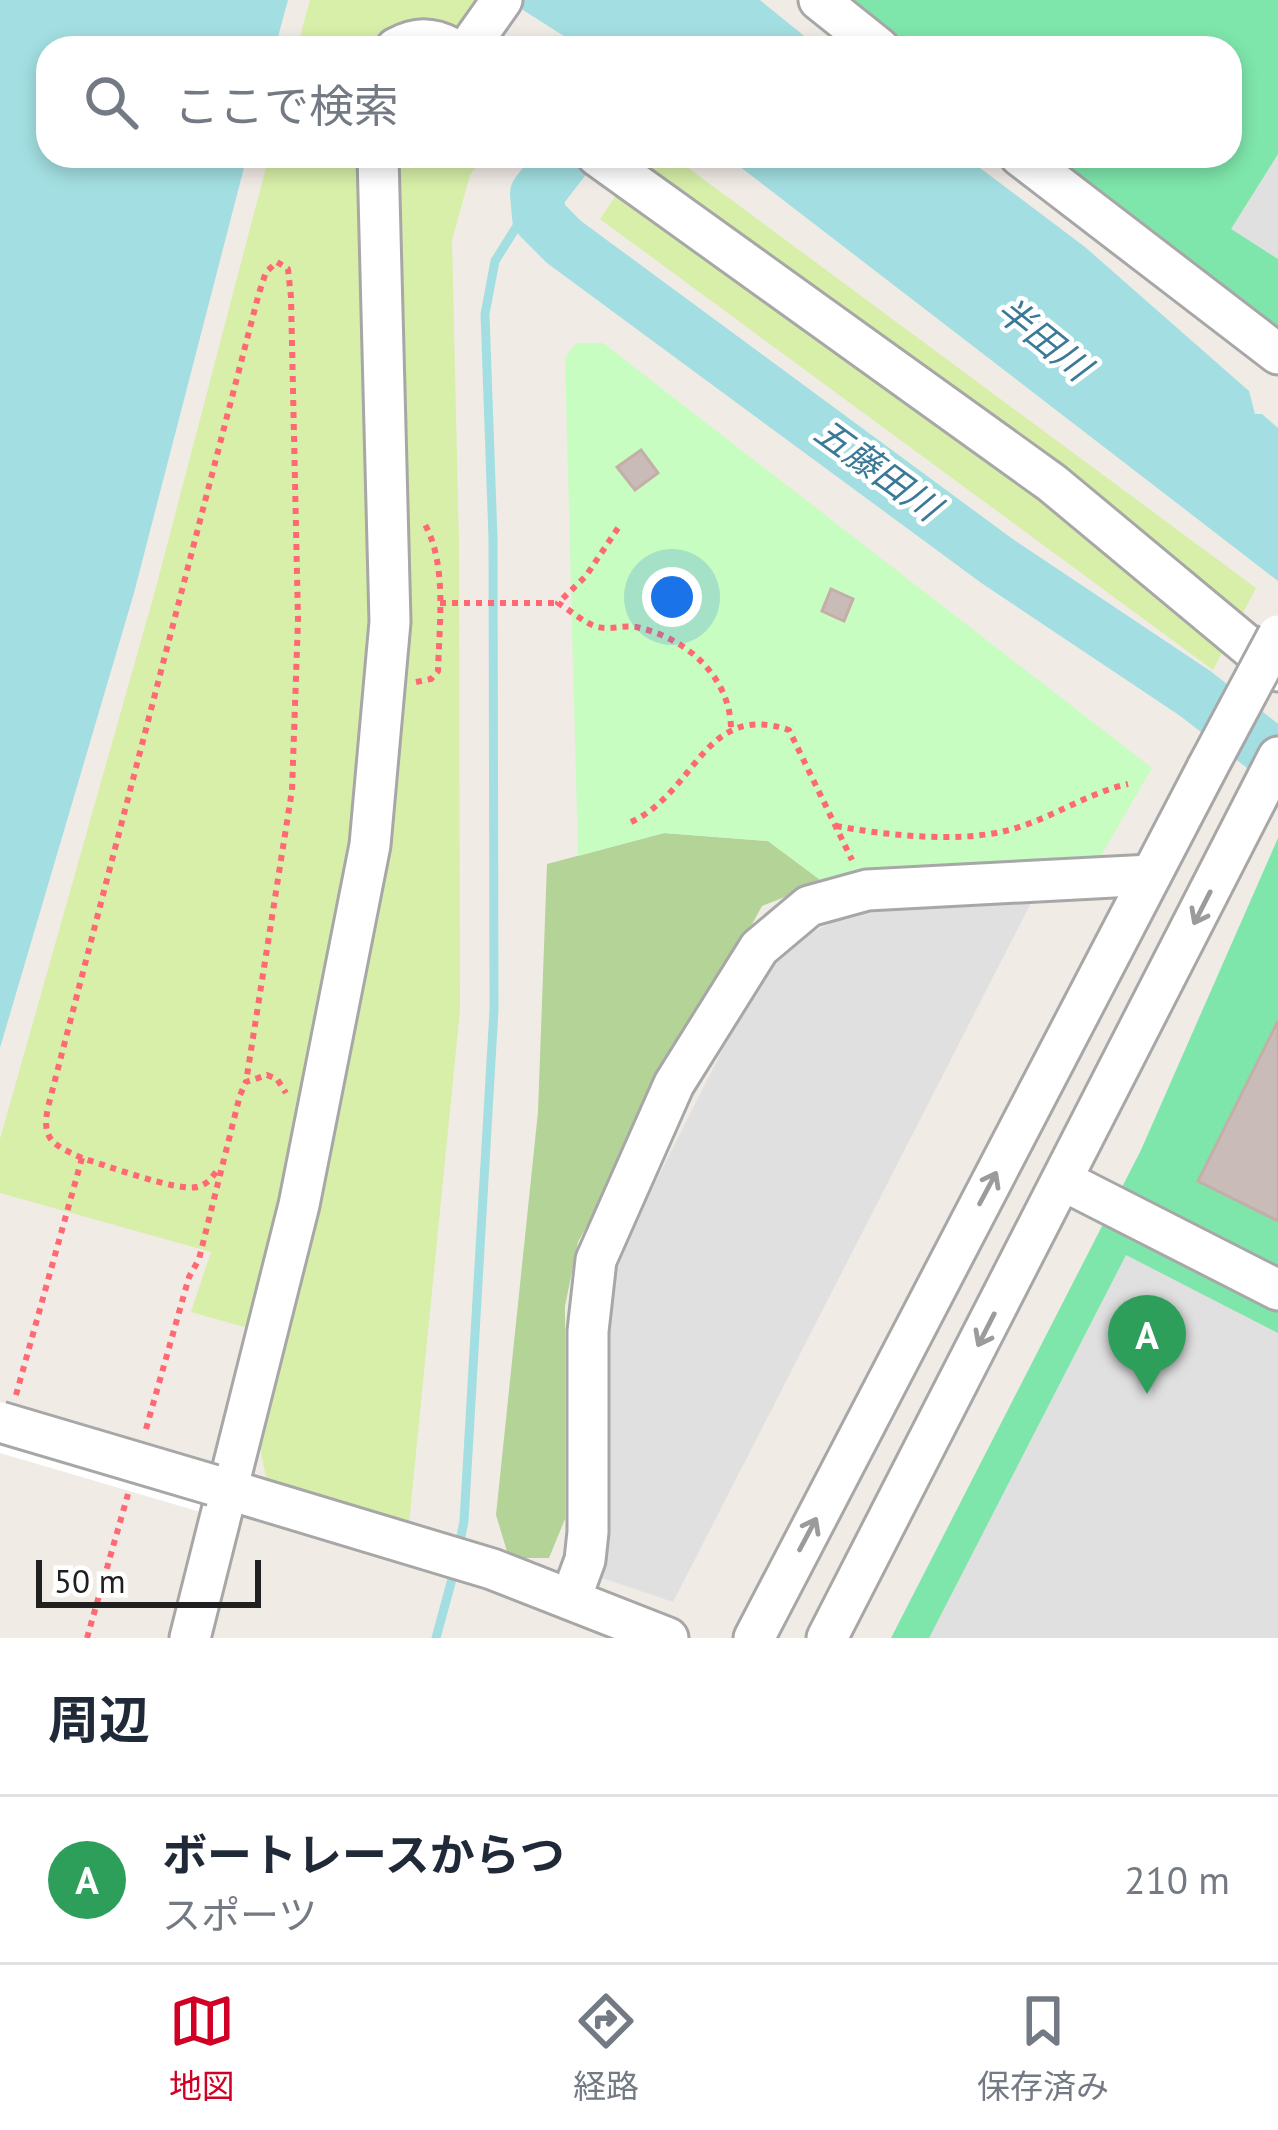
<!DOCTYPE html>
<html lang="ja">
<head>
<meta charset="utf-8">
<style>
  body { margin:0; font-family:"PT Sans","Noto Sans JP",sans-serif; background:#f6f6f7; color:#1f2937 }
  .scale { position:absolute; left:36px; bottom:30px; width:225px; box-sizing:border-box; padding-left:12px; border:6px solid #202020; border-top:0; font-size:33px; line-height:42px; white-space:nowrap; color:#202020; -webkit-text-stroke:9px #fff; paint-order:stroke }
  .you { position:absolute; left:672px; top:597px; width:42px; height:42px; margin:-30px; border:9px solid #fff; border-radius:50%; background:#1a73e8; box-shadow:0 0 0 18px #1a73e833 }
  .badge { display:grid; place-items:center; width:78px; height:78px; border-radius:50%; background:#d00025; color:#fff; font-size:39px; font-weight:700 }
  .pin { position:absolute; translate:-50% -99px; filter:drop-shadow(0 3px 6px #0008) }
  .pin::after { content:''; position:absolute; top:63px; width:42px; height:36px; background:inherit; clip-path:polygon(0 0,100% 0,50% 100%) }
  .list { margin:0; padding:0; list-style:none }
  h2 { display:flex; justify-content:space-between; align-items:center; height:156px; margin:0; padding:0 48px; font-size:51px }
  h2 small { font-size:39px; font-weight:400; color:#747a83 }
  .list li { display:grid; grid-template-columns:78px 1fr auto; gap:36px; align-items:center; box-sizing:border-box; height:168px; padding:0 48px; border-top:3px solid #e0e1e3 }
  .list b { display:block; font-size:45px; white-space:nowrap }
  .list p { margin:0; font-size:39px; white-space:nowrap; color:#747a83 }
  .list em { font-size:39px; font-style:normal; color:#747a83 }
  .icon { flex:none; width:66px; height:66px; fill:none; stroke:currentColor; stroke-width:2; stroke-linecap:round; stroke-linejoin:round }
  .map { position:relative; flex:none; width:1278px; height:1638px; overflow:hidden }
  .search { position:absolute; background:#fff; box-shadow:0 6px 18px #0003; left:36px; right:36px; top:36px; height:132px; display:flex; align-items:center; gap:30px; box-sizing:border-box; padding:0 42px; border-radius:36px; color:#747a83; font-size:45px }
  .sheet { height:324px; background:#fff }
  nav { display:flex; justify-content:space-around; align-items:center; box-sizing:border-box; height:168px; border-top:3px solid #e0e1e3; background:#fff; font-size:33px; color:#747a83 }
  nav a { display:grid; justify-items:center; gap:6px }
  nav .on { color:#d00025 }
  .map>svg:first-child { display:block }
</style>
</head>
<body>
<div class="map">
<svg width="1278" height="1638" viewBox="0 0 1278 1638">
  <rect width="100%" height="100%" fill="#f1ebe6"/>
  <!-- grass -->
  <g fill="#d7efa8">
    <polygon points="310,0 483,0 473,18 517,48 297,48"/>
    <polygon points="269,156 484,156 470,175 452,240 459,545 460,1010 409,1523 267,1482 258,1438 284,1338 191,1312 211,1252 0,1193 0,1139 155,591"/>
    <polygon points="643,156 672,156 1256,588 1213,670 600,219"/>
  </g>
  <!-- forest -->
  <polygon fill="#b4d397" points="664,833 768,841 823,882 762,906 578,1242 565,1306 565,1519 549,1558 509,1558 496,1515 538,1112 547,864"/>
  <!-- park -->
  <polygon fill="#c7fdc0" points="576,343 603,343 1152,768 1099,859 823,882 768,841 664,833 578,856 565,358"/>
  <!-- pitch -->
  <g fill="#7ee6ab">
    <polygon points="839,0 1278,0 1278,334 1040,156 1230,156 1230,48 901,48"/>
    <polygon points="1278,838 1278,1638 891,1638 1141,1150"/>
  </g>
  <!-- parking -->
  <g fill="#e0e0e0">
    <polygon points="1278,154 1278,259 1231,229"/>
    <polygon points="1033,899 673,1602 596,1576 611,1270 771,954 853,911"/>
    <polygon points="1126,1255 1278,1333 1278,1638 929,1638"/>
  </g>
  <!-- water -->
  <g fill="#a3dfe2">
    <polygon points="0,0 288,0 275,48 48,48 48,156 247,156 134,593 0,1048"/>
    <polygon points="521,0 760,0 819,48 569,48 570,40 523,10"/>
    <polygon points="726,156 964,156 1085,247 1249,391 1255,414 1262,414 1278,428 1278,581"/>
  </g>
  <!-- pier -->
  <polygon fill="#fff" points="0,1406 217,1469 204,1513 0,1453"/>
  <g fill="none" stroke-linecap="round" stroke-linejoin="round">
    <!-- stream -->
    <g stroke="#a3dfe2" stroke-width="9">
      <polyline points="458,1551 464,1521 494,1010 493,538 485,314 495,261 537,194"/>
      <polyline points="436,1638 455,1568"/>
    </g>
    <!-- river -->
    <polyline stroke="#a3dfe2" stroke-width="54" points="566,156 537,194 539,217 564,242 997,561 1196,694 1278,758"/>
  </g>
  <!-- building -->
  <g fill="#c9bcb8" stroke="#c4aea7" stroke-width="3">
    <polygon points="641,450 658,473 635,490 617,467"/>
    <polygon points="831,589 853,599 844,621 822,611"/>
    <polygon points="1278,1021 1278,1221 1198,1181"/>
  </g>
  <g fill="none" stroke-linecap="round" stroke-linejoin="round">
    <defs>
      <g id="minor">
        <polyline points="819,0 879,48"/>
        <path d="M396,48C416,37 431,37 452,48"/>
        <polyline points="468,48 502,0"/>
        <polyline points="597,156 1052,483 1278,671"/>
        <polyline points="1020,156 1278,354"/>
        <polyline points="1062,1180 1278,1290"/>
        <polyline points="213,1485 492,1569 668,1638"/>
        <polyline points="571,1598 585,1560 588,1532 588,1331 596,1260 674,1084 759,948 809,906 867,890 1151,875"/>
        <polyline points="190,1638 299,1205 370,845 390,622 378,156"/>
        <polyline points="754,1638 1207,768"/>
        <polyline points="827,1638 1278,757"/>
      </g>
    </defs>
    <!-- minor casing -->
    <use href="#minor" stroke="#a7a7a7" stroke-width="45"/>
    <!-- path -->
    <g stroke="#ff6974" stroke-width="6" stroke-dasharray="6 6" stroke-linecap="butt">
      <path d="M618,528L586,576L558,603C570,610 585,624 598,627C610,630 624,625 636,627C685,637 730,676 731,728"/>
      <polyline points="440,603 558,603"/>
      <path d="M416,682L431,679L438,671C439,625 448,562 423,521"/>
      <path d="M631,822C697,792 704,701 789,730L852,860"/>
      <path d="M836,826C885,835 955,843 1005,831C1048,821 1084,794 1128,784"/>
      <path d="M82,1158C54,1145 41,1141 48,1107L259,293L266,272L277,262L288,269L291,297L298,620L292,790L246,1082"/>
      <path d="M16,1395L82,1158C105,1165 178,1192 197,1187C207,1185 214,1176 218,1168"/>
      <polyline points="146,1429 189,1277 199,1259 240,1095 246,1082 267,1075 277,1079 286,1093"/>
      <polyline points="87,1638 128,1494"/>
    </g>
    <!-- minor -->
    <use href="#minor" stroke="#fff" stroke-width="39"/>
    <defs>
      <g id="minor-bridge">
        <polyline points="1207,768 1278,635"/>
        <polyline points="0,1422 213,1485"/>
      </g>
    </defs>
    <!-- minor-bridge casing -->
    <use href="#minor-bridge" stroke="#a7a7a7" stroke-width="45" stroke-linecap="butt"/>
    <!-- minor-bridge -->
    <use href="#minor-bridge" stroke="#fff" stroke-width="39"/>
  </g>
  <!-- one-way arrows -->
  <defs><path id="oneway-shaft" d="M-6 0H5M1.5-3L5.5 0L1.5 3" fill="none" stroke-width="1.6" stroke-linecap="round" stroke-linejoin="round" transform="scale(3)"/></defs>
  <g stroke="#9b9b9b">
    <use href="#oneway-shaft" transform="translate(1202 908) rotate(117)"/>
    <use href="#oneway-shaft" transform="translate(988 1188) rotate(-62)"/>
    <use href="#oneway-shaft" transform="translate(986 1330) rotate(117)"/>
    <use href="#oneway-shaft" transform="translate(808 1534) rotate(-62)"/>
  </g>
  <g text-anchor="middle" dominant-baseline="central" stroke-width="9" stroke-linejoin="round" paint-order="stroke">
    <!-- water labels -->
    <g font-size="36" font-style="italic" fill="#3a7997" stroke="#fff">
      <text transform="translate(1044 338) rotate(39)">半田川</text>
      <text transform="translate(878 469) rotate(36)">五藤田川</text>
    </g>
  </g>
</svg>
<div class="scale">50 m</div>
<div class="you"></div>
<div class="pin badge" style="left:1147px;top:1394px;background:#2e9e5b">A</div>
<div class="search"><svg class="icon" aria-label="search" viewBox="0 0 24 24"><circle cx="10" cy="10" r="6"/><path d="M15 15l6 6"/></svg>ここで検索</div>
</div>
<section class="sheet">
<h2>周辺<small></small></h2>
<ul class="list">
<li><span class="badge" style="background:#2e9e5b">A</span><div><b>ボートレースからつ</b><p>スポーツ</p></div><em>210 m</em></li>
</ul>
</section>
<nav>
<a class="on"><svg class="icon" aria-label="map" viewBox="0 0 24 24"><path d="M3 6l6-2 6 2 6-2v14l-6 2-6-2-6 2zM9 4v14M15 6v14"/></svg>地図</a>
<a><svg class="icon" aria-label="directions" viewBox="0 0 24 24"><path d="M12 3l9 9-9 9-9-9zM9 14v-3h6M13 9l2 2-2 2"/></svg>経路</a>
<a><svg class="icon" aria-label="saved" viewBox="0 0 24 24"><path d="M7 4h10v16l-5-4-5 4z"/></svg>保存済み</a>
</nav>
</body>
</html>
